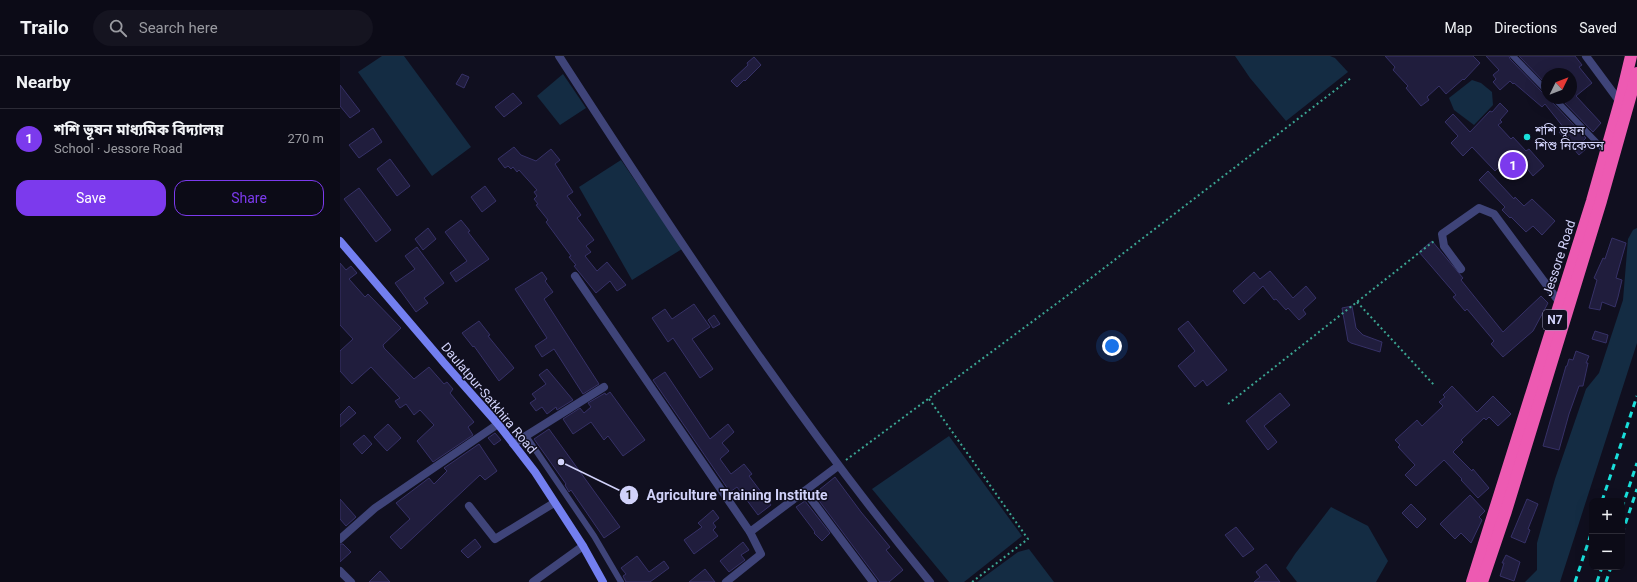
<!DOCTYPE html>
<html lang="en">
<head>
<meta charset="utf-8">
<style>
  body { margin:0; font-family:Roboto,"Noto Sans Bengali",sans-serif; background:#151420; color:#f1f3f6 }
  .controls { position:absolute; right:12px; bottom:12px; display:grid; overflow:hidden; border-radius:8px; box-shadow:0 4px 16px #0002 }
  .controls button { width:36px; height:36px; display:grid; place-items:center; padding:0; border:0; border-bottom:1px solid #2c2b36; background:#0c0b17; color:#f1f3f6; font:20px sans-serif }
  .compass { position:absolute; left:1201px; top:12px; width:36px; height:36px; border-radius:50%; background:#0c0b17; box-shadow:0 4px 16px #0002; rotate:47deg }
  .you { position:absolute; left:772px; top:290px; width:14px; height:14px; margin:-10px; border:3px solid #fff; border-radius:50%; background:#1a73e8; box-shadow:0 0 0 6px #1a73e833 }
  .badge { display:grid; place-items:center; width:26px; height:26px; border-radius:50%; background:#7c3aed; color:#fff; font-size:13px; font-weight:700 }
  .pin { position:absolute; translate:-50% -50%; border:2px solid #fff; box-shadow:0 1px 4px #0006 }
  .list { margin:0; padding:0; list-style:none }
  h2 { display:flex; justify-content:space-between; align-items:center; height:52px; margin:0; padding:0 16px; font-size:17px }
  h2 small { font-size:13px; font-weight:400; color:#9a9ba1 }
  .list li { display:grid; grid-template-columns:26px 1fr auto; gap:12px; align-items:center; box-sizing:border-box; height:60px; padding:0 16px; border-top:1px solid #2c2b36 }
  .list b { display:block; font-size:15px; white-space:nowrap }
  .list p { margin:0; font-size:13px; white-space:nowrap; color:#9a9ba1 }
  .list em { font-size:13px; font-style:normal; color:#9a9ba1 }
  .actions { display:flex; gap:8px; padding:12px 16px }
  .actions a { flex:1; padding:9px 0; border:1px solid #7c3aed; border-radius:12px; text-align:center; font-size:14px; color:#7c3aed }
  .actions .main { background:#7c3aed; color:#fff }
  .icon { flex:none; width:22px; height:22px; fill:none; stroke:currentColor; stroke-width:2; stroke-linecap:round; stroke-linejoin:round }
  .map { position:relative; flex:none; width:1297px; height:526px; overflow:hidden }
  header { display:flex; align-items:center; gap:24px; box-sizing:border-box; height:56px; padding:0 20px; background:#0c0b17; border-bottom:1px solid #2c2b36 }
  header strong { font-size:19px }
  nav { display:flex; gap:22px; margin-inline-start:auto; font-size:14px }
  .search { width:280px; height:36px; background:#151420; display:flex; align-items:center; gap:10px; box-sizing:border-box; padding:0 14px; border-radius:22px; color:#9a9ba1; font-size:15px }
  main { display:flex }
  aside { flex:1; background:#0c0b17 }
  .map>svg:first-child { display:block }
</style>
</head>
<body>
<header>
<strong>Trailo</strong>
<div class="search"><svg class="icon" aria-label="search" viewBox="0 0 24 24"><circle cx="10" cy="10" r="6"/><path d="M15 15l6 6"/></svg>Search here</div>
<nav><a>Map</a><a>Directions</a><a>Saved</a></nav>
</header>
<main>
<aside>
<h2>Nearby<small></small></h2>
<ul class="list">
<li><span class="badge">1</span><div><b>শশি ভূষন মাধ্যমিক বিদ্যালয়</b><p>School · Jessore Road</p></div><em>270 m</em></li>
</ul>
<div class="actions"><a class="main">Save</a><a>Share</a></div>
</aside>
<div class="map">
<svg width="1297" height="526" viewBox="0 0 1297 526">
  <rect width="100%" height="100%" fill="#100f1f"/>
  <!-- water -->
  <g fill="#142c43">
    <polygon points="42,0 64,0 131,91 92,120 18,16"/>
    <polygon points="895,0 990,0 995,2 1008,16 946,65 910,22"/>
    <polygon points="223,18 246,52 220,69 197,40"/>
    <polygon points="1132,24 1141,27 1152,36 1153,49 1134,69 1114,54 1109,42"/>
    <polygon points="281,104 342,193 292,224 239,131"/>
    <polygon points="1297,172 1297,287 1220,526 1185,526 1197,514 1197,487 1215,423 1246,333 1259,317 1283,244 1288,183 1293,174"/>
    <polygon points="609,380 682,480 624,526 609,526 532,433"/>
    <polygon points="991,451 1028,470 1048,505 1036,526 957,526 946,512 955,498"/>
    <polygon points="689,493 714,526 637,526 678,496"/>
  </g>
  <!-- building -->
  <g fill="#201d3d" stroke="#363167">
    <polygon points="1045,0 1133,0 1140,7 1124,24 1123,23 1106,38 1099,30 1087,41 1089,44 1081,50 1066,32 1068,30 1053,14 1055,11"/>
    <polygon points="1146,0 1169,0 1170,3 1204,38 1207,39 1207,42 1210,42 1211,45 1246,82 1242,86 1247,92 1239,99 1219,76 1224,72 1205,48 1202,51 1174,27 1173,28 1170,25 1160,34 1153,26 1156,23 1153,19 1159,14"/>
    <polygon points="1179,0 1235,0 1242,9 1239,11 1252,27 1236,40 1261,67 1253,76 1220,42 1231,42 1231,18 1207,18 1207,29"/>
    <polygon points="414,1 421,9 405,25 404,24 397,31 391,25 408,9 407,7"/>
    <polygon points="122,18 129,21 124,32 116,28"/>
    <polygon points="0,29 20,55 10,62 0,50"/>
    <polygon points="173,37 182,47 164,61 155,51"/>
    <polygon points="1160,47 1168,55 1160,64 1162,66 1158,69 1171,83 1173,81 1186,95 1189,93 1204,110 1193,120 1185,110 1175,120 1163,107 1155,115 1132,91 1123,100 1111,87 1118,80 1105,66 1113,58 1130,76 1150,55 1152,56"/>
    <polygon points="33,72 42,86 19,102 9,89"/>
    <polygon points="174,91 181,99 196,105 211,93 220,104 215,108 233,136 227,140 241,159 237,162 254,184 246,190 251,196 245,200 257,215 267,206 286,229 277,235 270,225 256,237 234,210 236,209 229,201 231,200 206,166 208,164 196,149 198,148 194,143 197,140 194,136 197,134 179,114 177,116 173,111 171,113 168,110 165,112 158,103"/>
    <polygon points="50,103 70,130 57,140 37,113"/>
    <polygon points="1148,115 1174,143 1175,141 1184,150 1192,143 1215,165 1202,179 1193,170 1186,176 1171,161 1170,162 1162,154 1165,151 1139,124"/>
    <polygon points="145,130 156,145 142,156 131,141"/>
    <polygon points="19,132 51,174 36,186 4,143"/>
    <polygon points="121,164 130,175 128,176 149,203 116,226 110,217 127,205 105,176"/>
    <polygon points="88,172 96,183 83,194 75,183"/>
    <polygon points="1272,182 1286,187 1276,222 1282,224 1278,241 1275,251 1262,246 1260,254 1249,252 1257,224 1254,222 1263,202 1265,203"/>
    <polygon points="1092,185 1123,222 1121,224 1163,276 1201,240 1208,247 1193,275 1163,301 1151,288 1154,285 1127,253 1125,255 1113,241 1116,239 1079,196"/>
    <polygon points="77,191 104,227 84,242 88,247 76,256 55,227 75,213 65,200"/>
    <polygon points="0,207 6,214 11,210 17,217 9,223 25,241 28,238 61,272 43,289 44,292 74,323 89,311 104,328 107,326 113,333 110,337 134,366 128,371 133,379 93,406 77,385 94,369 80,354 74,359 66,348 60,352 55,345 60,342 31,311 12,328 0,315 0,295 13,283 0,269"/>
    <polygon points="930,215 953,242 966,230 976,242 963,254 966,258 959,264 948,252 946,254 936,243 934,244 923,230 904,248 893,235 914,216 920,223"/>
    <polygon points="202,216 207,223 205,225 213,236 204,243 259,328 243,338 214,293 202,301 195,290 207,282 175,233"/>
    <polygon points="354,248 370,271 352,283 373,313 360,322 333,282 328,286 312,262 325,253 332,263"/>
    <polygon points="1012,250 1016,272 1023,279 1042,286 1040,296 1011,287 1008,285 1002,252"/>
    <polygon points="374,259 380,268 373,272 368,264"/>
    <polygon points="139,265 150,279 148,280 174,312 159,325 134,290 133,291 122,277"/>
    <polygon points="848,265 887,314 867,330 863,324 855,331 838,310 855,295 838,273"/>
    <polygon points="1255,275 1268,279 1266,287 1252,283"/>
    <polygon points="1236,295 1249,300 1246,307 1248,307 1243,330 1239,330 1229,358 1219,394 1203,390 1226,310 1227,310 1229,303 1233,304"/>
    <polygon points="207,313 233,344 217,354 216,351 207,358 202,351 196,355 190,347 196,343 192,338 206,328 199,319"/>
    <polygon points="325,316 370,383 388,368 394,376 382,387 389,395 380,403 391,418 404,408 412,418 409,420 431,449 418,459 397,431 390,436 313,324"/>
    <polygon points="1112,330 1137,356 1153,340 1171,358 1158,370 1149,361 1146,364 1144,362 1121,384 1123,386 1113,396 1132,415 1133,413 1149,432 1138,442 1121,424 1122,423 1104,404 1076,430 1065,419 1075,409 1058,391 1060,389 1055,384 1077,364 1082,370 1103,350 1099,346 1105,341 1103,339"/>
    <polygon points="270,336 305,384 283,400 268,380 264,384 251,366 233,378 223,363 240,352 244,357 251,351 248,347 265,337 266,339"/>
    <polygon points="940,337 950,349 924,370 937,386 928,394 906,365"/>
    <polygon points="9,350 16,357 0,371 0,359"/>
    <polygon points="48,368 61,382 47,395 34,381"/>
    <polygon points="209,373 280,471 264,482 231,434 229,436 225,429 226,428 194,383"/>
    <polygon points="155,377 161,384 154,389 148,382"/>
    <polygon points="24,379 32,388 22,398 13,388"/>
    <polygon points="139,388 157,415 145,424 140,419 61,493 50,481 70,463 56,447 89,422 94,428 107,415 104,412"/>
    <polygon points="495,421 521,456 550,491 546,494 563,514 549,526 540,526 474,438"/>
    <polygon points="1130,439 1145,455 1139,461 1142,464 1131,487 1121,477 1115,483 1100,468"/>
    <polygon points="0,443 16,461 6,470 0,463"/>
    <polygon points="1187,443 1198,448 1188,473 1190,474 1185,487 1171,481"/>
    <polygon points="465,445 490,477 482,485 474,477 475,476 456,451"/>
    <polygon points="1071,448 1086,463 1077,472 1062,457"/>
    <polygon points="373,454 379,462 373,467 376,471 373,474 378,480 354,498 344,484 362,471 358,467"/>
    <polygon points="896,471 914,493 903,501 885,479"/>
    <polygon points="135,483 141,491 128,502 121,495"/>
    <polygon points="403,486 409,494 401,499 405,504 389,516 380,505"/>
    <polygon points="0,488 3,488 11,496 0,506"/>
    <polygon points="1166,499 1180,506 1174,525 1160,520 1164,507 1162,507"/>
    <polygon points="297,500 309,516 324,505 329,512 310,526 286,526 283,520 286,518 281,512"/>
    <polygon points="926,508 940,526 914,526 920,521 916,516"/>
    <polygon points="365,513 375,526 349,526"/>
    <polygon points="40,515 50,526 29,526"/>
  </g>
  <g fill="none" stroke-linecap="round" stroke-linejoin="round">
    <!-- path -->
    <g stroke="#3ba592" stroke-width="2" stroke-dasharray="2 3" stroke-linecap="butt">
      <polyline points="1017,246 1095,330"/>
      <polyline points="589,343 688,483 632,526"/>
      <polyline points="888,348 1094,185"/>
      <polyline points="506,404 755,219 1011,22"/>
    </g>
    <!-- lane -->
    <g stroke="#3f4479" stroke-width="6">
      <polyline points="1173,0 1207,35"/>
      <polyline points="1214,42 1266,96"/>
      <polyline points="186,380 254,480 281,526"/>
    </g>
    <!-- street -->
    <g stroke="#3f4479" stroke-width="8">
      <path d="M219,0C336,181 453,359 590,526"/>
      <polyline points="1246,0 1280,46"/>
      <polyline points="1121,213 1104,190 1102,178 1139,152 1154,158 1220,247"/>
      <polyline points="235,220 410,476 498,410"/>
      <polyline points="173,388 264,331"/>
      <polyline points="465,435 533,526"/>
      <polyline points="129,450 155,483 214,447"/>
      <polyline points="0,483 35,452 158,368"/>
      <polyline points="0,515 11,526"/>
      <polyline points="193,526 243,490"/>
      <polyline points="386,526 421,498 410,476"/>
    </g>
    <!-- secondary -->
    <polyline stroke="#737ff0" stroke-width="8" points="0,185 105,308 158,368 195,416 243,490 263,526"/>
    <!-- highway -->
    <g stroke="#ed5ab2" stroke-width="12">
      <polyline points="1132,526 1252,145 1280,46 1291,0"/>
      <polyline points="1142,526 1166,455 1261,145 1297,17"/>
    </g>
    <!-- rail -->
    <g stroke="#19dfdb" stroke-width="3" stroke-dasharray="6 5" stroke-linecap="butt">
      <polyline points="1262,445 1297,340"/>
      <polyline points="1282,452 1297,407"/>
      <polyline points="1282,478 1297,433"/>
      <polyline points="1235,526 1252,475"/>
      <polyline points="1257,526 1262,511"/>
      <polyline points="1266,526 1271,511"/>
    </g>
  </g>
  <!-- markers -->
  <circle fill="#19dfdb" stroke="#100f1f" stroke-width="1.5" cx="1187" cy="81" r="4"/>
  <g text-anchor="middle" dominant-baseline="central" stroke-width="3" stroke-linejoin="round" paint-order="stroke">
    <!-- shield labels -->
    <rect fill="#100f1f" stroke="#9798b8" stroke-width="1" x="1203" y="254" width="24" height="20" rx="3"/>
    <g font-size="12" font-weight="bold" fill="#d1d2fa">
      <text x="1215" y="264">N7</text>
    </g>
    <!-- poi labels -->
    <g font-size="13" fill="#d1d2fa" stroke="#100f1f" text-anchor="start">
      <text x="1195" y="74">শশি ভূষন<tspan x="1195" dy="15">শিশু নিকেতন</tspan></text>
    </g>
    <!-- street labels -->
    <g font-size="13" fill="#d1d2fa" stroke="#100f1f">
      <text transform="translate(1219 202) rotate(-72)">Jessore Road</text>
      <text transform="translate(149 342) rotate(50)">Daulatpur-Satkhira Road</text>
    </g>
  </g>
  <!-- callouts -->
  <path fill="none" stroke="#d1d2fa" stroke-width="1.5" d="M221 406L289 439"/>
  <g fill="#d1d2fa" stroke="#100f1f" stroke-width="1.5">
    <circle cx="221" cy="406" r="4"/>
    <circle cx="289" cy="439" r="10"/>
  </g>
  <g font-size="12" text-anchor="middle" font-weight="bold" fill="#111">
    <text x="289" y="443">1</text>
  </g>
  <g font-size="14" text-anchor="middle" font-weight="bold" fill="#d1d2fa" stroke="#100f1f" stroke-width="3" stroke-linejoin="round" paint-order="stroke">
    <text x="397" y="444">Agriculture Training Institute</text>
  </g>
</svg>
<div class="controls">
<button>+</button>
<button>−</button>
</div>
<svg class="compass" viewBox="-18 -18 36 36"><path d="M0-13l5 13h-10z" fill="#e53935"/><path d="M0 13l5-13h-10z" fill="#9a9ba1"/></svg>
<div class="you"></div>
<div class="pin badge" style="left:1173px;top:109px">1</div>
</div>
</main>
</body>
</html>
